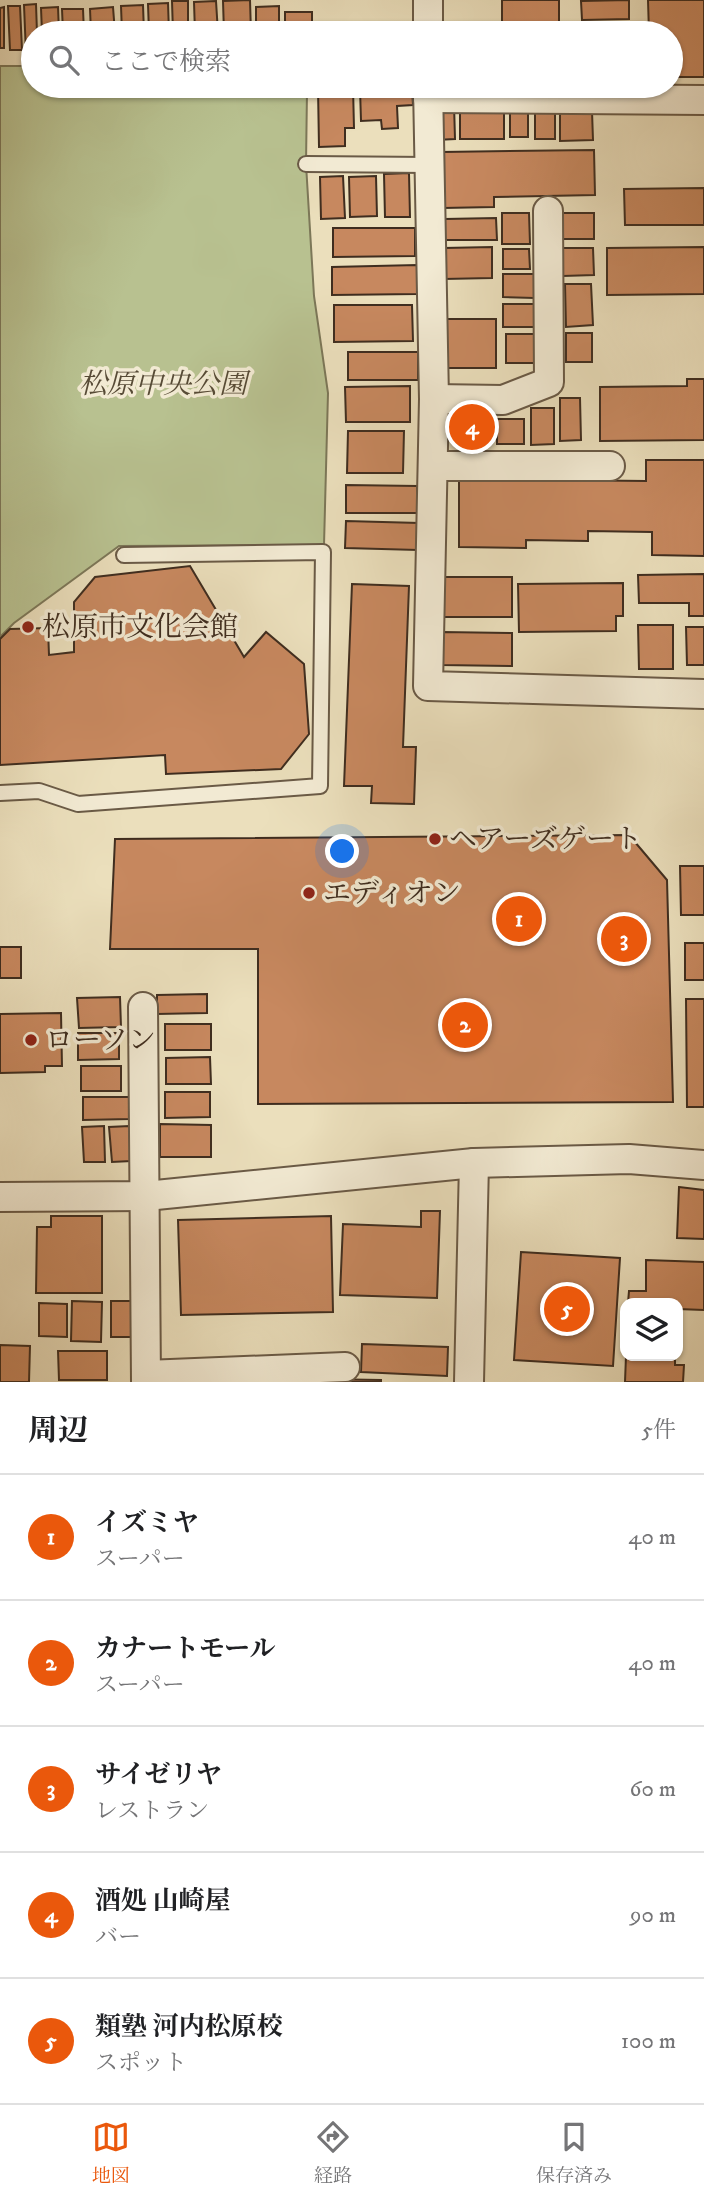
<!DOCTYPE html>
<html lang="ja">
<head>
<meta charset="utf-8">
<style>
  body { margin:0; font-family:"IM FELL DW Pica","Noto Serif JP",serif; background:#f2f2f2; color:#202124 }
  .controls { position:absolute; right:21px; bottom:21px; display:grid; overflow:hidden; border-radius:14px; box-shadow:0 2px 5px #0004 }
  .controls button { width:63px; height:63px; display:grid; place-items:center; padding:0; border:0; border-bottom:2px solid #e0e0e0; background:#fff; color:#202124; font:35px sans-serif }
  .you { position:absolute; left:343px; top:852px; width:24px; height:24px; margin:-18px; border:5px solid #fff; border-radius:50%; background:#1a73e8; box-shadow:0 0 0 10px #1a73e833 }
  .badge { display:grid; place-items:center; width:46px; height:46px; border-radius:50%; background:#ea580c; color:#fff; font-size:23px; font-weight:700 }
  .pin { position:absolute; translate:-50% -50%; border:4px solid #fff; box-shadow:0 2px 7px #0006 }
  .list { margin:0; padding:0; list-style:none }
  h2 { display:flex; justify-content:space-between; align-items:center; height:91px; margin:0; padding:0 28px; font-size:30px }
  h2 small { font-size:23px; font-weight:400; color:#757577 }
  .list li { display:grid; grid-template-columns:46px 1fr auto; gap:21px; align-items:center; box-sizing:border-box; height:126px; padding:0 28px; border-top:2px solid #e0e0e0 }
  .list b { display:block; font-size:26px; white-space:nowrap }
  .list p { margin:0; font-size:23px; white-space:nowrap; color:#757577 }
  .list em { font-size:23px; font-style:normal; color:#757577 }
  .icon { flex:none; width:38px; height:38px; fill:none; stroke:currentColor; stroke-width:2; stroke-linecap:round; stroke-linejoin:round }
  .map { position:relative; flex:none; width:704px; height:1382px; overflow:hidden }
  .search { position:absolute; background:#fff; box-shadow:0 2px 5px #0004; left:21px; right:21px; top:21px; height:77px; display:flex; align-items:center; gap:18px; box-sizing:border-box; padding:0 24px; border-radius:38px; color:#757577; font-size:26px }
  .sheet { height:721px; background:#fff }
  nav { display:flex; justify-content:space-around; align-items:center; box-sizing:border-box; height:98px; border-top:2px solid #e0e0e0; background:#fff; font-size:19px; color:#757577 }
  nav a { display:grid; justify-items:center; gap:4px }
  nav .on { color:#ea580c }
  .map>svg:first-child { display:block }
</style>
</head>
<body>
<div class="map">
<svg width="704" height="1382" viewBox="0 0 704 1382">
  <rect width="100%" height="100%" fill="#ebdfbc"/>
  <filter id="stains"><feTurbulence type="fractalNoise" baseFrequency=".00286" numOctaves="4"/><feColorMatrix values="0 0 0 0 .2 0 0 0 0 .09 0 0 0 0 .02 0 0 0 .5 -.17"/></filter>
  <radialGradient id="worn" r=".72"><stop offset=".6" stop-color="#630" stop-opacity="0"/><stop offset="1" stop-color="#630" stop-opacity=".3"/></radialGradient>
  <!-- park -->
  <polygon fill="#b8c190" stroke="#7c7758" stroke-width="2" points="0,66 33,66 33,86 295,86 307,91 306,164 314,296 328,393 324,545 119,546 14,623 0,637"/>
  <!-- building -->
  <g fill="#c7885f" stroke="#3f2d1f" stroke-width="2">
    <polygon points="250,0 251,33 224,33 223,1"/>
    <rect x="502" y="0" width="57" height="33"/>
    <polygon points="629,0 629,19 582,20 581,1"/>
    <polygon points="648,0 704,0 704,77 671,77 671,33 649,33"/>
    <polygon points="172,1 188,1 188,33 173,33"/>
    <polygon points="216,1 218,33 195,33 194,2"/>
    <polygon points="168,3 169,33 149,33 148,4"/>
    <polygon points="36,4 37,33 33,33 33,54 26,54 24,5"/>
    <polygon points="143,5 144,33 122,33 121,6"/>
    <polygon points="8,6 20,6 22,50 10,50"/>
    <polygon points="279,6 279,33 256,33 256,7"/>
    <polygon points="4,7 4,48 0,48 0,8"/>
    <polygon points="58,7 59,33 42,33 41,8"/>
    <polygon points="113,7 115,33 91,33 90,9"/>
    <polygon points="62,9 83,9 84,33 63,33"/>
    <rect x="285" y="12" width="27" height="21"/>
    <polygon points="412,86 413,105 397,106 398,128 382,129 381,120 361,121 360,89"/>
    <polygon points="353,87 354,128 345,128 345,146 319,147 318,88"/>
    <polygon points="454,104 455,139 436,140 435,105"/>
    <polygon points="504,106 504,139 460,139 460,107"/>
    <rect x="510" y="106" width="18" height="31"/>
    <rect x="535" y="108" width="20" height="31"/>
    <polygon points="560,111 592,111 593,140 560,141"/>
    <polygon points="594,150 595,195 494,197 494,207 443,208 441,152"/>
    <polygon points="409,173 410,217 385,217 384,174"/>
    <polygon points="343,176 345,218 321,219 320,177"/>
    <polygon points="376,176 377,216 350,217 349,177"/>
    <polygon points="704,188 704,225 625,225 624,189"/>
    <polygon points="502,213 529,213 530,244 502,244"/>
    <rect x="562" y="213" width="32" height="26"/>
    <polygon points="496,218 497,240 445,240 445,219"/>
    <polygon points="333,228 415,228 415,256 333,257"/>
    <polygon points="492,247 492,278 444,279 444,248"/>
    <polygon points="704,247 704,294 607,295 607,248"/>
    <polygon points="563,248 593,248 594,275 563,276"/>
    <polygon points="503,249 529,249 530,269 503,269"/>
    <polygon points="417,265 417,294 332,295 332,267"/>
    <polygon points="503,274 534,274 534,298 503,297"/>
    <polygon points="565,284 591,284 593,325 566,327"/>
    <rect x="503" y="304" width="31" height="23"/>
    <polygon points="334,305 412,305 413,341 334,342"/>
    <rect x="441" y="319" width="55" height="49"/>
    <rect x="566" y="333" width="26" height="29"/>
    <rect x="506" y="334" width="31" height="29"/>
    <rect x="348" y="352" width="70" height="28"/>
    <polygon points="687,379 704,379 704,440 600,441 600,387 687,386"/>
    <polygon points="410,386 410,422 346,422 345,387"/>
    <polygon points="560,398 580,398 581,440 560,441"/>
    <polygon points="531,408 554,408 554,444 531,445"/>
    <rect x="497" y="419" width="27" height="25"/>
    <polygon points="453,422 492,422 492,443 454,443"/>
    <polygon points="348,431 404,431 403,473 347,473"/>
    <polygon points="646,460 704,460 704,556 652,555 652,532 588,531 588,541 526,540 526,548 459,547 459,479 646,481"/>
    <polygon points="346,485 417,486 417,513 346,513"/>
    <polygon points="346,521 419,523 418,550 345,548"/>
    <polygon points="190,566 244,657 266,632 304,664 309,734 281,769 166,774 165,755 0,765 0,639 10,629 48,628 49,655 74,652 74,602 95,577"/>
    <polygon points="704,574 704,616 689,616 689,603 639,603 638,575"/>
    <rect x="442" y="577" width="70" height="40"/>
    <polygon points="623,583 623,616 616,616 616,631 519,632 518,584"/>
    <polygon points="352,584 409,586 403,747 416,747 414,804 371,803 372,786 344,786"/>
    <polygon points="638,625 673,625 673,669 639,669"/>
    <polygon points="686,627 704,627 704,665 687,665"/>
    <polygon points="442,632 512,633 512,666 441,665"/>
    <polygon points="629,835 667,880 673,1102 258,1104 258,949 110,949 115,839"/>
    <polygon points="680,866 704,866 704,915 681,915"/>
    <rect x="685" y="943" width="19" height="37"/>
    <rect x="0" y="947" width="21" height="31"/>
    <polygon points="207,994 207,1013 157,1014 157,995"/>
    <polygon points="120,997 121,1027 79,1028 77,998"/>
    <polygon points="686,999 704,999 704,1107 687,1107"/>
    <polygon points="61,1013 62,1066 45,1066 45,1072 0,1073 0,1014"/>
    <rect x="165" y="1024" width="46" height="26"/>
    <polygon points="78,1033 119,1033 119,1059 78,1060"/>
    <polygon points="210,1057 211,1084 166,1084 166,1058"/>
    <rect x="81" y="1066" width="40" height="25"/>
    <polygon points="165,1092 210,1092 210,1117 165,1118"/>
    <polygon points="83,1097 130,1097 130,1119 83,1120"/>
    <polygon points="160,1124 211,1125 211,1157 160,1157"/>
    <polygon points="104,1126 105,1162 84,1162 82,1127"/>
    <polygon points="129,1126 131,1161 112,1162 109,1127"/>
    <polygon points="679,1187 704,1190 704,1239 677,1238"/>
    <polygon points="421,1211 440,1211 437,1298 340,1295 343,1224 421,1227"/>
    <polygon points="51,1216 102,1216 102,1293 36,1293 37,1227 51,1227"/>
    <polygon points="331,1216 333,1312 181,1315 178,1220"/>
    <polygon points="521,1252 620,1258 613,1366 514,1360"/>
    <polygon points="646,1260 704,1262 704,1310 678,1309 678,1303 628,1303 629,1291 646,1291"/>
    <polygon points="72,1301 102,1302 101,1342 71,1341"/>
    <rect x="111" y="1301" width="22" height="36"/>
    <polygon points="39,1303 67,1304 67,1337 39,1336"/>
    <polygon points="362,1344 448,1347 447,1376 361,1372"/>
    <polygon points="0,1345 30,1346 29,1382 0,1382"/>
    <polygon points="58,1351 107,1351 107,1380 59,1380"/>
    <polygon points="626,1356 675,1356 675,1365 684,1365 683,1382 625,1382"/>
    <polygon points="320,1379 381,1380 381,1382 320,1382"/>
  </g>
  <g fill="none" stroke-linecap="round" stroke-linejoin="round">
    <defs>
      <g id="lane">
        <polyline points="306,164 429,165"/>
        <polyline points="0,793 39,791 78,804 320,786 323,552 124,555"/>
      </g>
      <g id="street">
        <polyline points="428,0 428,33"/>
        <polyline points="428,86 434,399 428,686 704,694"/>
        <polyline points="428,98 704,100"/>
        <polyline points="434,399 503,400 549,382 548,211"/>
        <polyline points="434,466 610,466"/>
        <polyline points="143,1007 146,1382"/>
        <polyline points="0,1197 146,1196 474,1163 629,1159 704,1165"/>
        <polyline points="146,1375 345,1367"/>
        <polyline points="469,1382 474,1163"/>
      </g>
    </defs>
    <!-- lane casing -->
    <use href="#lane" stroke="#6a5a46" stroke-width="18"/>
    <!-- street casing -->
    <use href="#street" stroke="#6a5a46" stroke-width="32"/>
    <!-- lane -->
    <use href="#lane" stroke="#f2ead3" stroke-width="14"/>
    <!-- street -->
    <use href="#street" stroke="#f2ead3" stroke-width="28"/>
  </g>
  <!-- markers -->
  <g fill="#8f2418" stroke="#f2ead3" stroke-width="2.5">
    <circle cx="28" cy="627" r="7"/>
    <circle cx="435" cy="839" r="7"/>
    <circle cx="309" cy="893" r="7"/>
    <circle cx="31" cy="1040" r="7"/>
  </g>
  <g text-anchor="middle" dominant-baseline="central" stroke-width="7" stroke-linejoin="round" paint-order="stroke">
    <!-- park labels -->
    <g font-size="28" font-style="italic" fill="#574b36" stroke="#f2ead3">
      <text x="163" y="384">松原中央公園</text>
    </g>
    <!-- poi labels -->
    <g font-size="28" fill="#3f2d1f" stroke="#f2ead3" text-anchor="start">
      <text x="42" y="627">松原市文化会館</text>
      <text x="449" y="839">ヘアーズゲート</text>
      <text x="323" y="893">エディオン</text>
      <text x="45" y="1040">ローソン</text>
    </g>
  </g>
  <rect width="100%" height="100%" filter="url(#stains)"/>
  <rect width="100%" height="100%" fill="url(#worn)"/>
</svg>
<div class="controls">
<button><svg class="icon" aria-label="layers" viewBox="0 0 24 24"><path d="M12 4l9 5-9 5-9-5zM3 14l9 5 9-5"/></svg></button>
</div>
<div class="you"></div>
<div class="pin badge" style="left:519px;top:919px">1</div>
<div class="pin badge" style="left:465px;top:1025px">2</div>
<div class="pin badge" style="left:624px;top:939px">3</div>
<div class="pin badge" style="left:472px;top:427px">4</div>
<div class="pin badge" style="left:567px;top:1309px">5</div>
<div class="search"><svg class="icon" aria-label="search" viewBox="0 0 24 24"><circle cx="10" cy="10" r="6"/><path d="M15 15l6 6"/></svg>ここで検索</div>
</div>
<section class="sheet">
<h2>周辺<small>5件</small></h2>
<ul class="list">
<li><span class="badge">1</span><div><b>イズミヤ</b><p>スーパー</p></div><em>40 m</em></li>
<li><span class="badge">2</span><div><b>カナートモール</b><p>スーパー</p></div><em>40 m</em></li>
<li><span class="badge">3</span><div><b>サイゼリヤ</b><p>レストラン</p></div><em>60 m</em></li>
<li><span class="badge">4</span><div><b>酒処 山崎屋</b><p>バー</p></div><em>90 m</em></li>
<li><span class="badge">5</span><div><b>類塾 河内松原校</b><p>スポット</p></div><em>100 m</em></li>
</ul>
</section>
<nav>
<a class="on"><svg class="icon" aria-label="map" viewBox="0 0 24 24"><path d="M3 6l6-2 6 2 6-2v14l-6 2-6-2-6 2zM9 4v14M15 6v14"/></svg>地図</a>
<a><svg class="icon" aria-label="directions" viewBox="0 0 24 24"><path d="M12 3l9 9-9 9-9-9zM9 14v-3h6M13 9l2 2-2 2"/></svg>経路</a>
<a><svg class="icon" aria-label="saved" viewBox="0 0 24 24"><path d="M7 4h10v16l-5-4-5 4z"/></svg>保存済み</a>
</nav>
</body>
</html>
